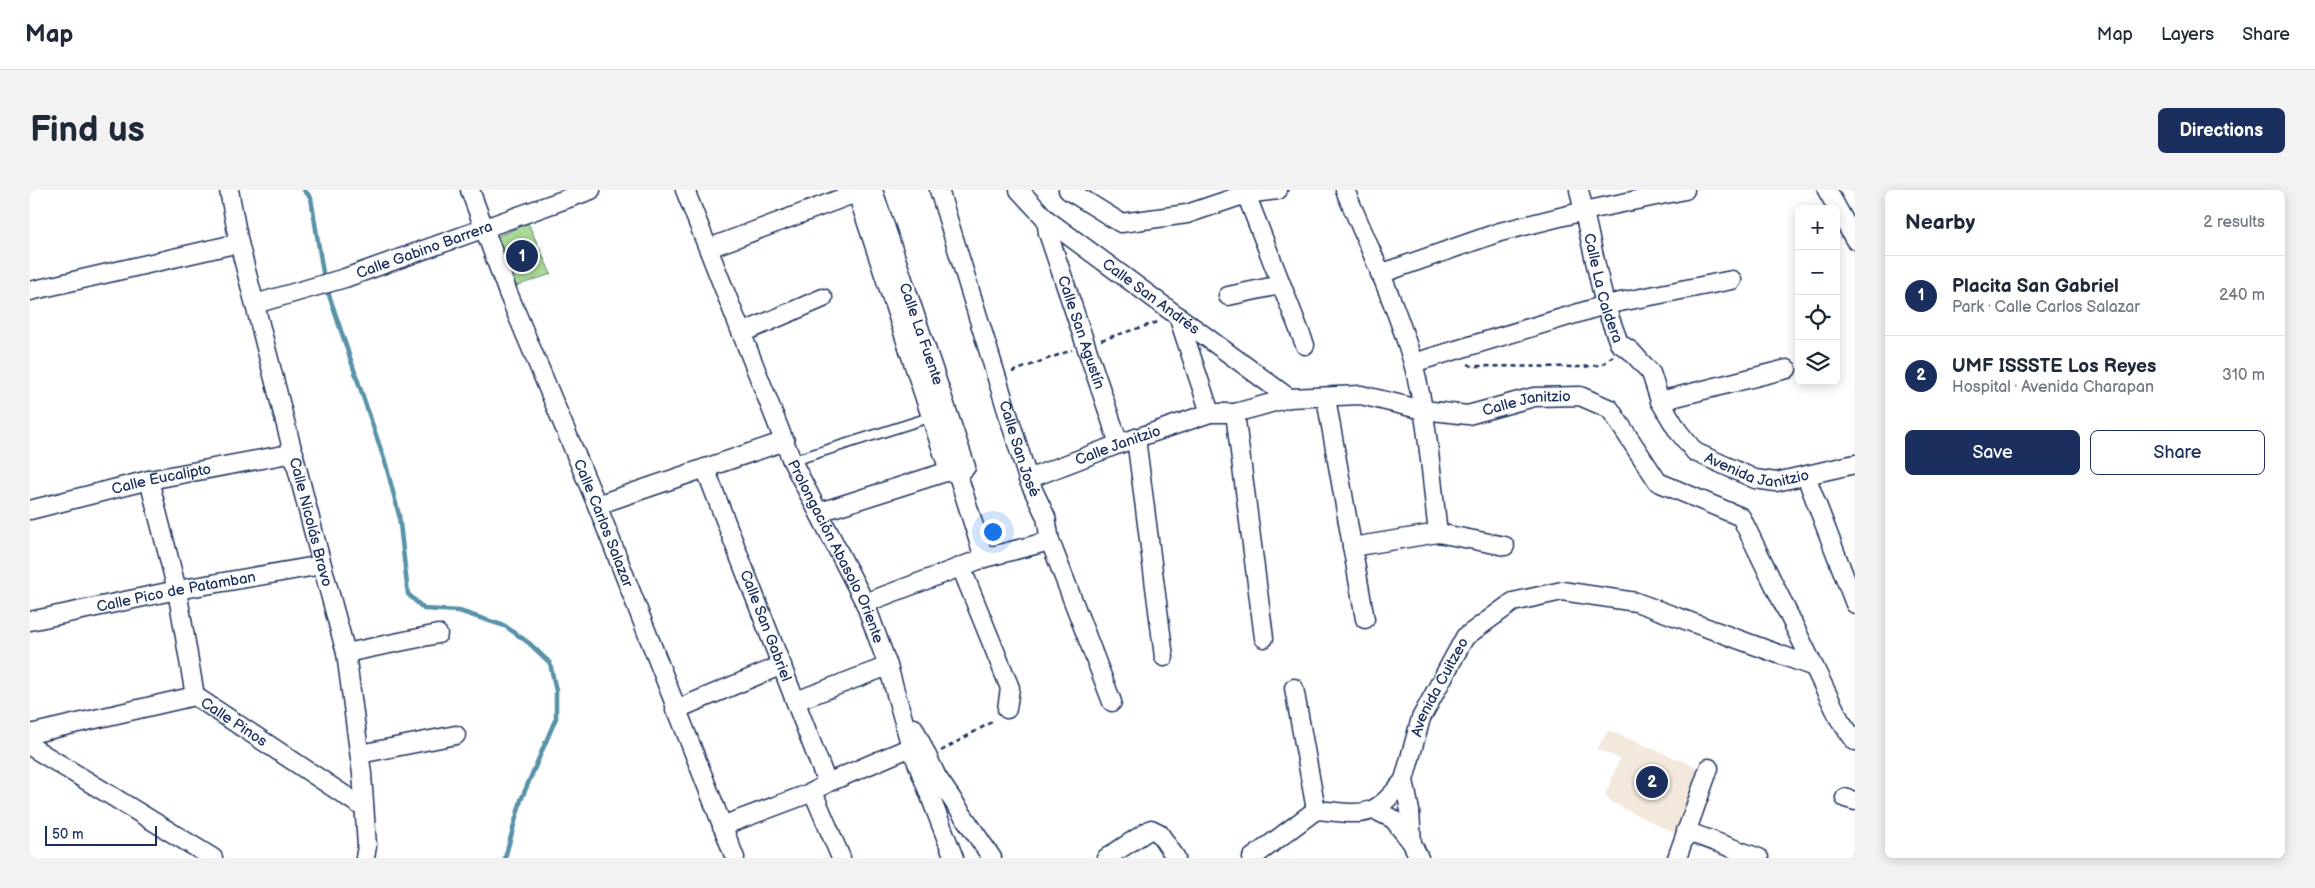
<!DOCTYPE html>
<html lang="en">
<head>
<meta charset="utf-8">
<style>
  body { margin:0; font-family:"Balsamiq Sans",sans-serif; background:#f2f2f3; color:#1f2937 }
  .controls { position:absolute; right:15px; top:15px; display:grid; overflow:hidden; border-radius:8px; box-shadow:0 2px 12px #0003 }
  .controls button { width:45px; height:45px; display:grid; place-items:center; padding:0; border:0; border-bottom:1px solid #e0e1e3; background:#fff; color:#1f2937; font:25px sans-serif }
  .scale { position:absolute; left:15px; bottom:12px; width:112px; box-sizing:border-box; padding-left:5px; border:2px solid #1b2f5e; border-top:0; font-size:14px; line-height:18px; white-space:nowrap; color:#1b2f5e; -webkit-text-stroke:4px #fff; paint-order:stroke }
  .you { position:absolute; left:962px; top:341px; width:18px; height:18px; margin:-12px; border:4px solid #fff; border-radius:50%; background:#1a73e8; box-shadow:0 0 0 8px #1a73e833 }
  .badge { display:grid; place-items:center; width:32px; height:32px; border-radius:50%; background:#1b2f5e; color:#fff; font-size:16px; font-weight:700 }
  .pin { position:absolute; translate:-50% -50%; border:2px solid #fff; box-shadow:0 1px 5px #0006 }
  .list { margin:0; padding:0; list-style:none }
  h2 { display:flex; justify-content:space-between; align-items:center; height:65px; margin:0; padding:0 20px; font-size:21px }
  h2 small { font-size:16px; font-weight:400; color:#747a83 }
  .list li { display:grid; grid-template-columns:32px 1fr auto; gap:15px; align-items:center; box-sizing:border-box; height:80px; padding:0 20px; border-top:1px solid #e0e1e3 }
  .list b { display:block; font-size:19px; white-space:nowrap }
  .list p { margin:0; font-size:16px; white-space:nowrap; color:#747a83 }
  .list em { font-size:16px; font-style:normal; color:#747a83 }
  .actions { display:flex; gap:10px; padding:15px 20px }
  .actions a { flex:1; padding:11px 0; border:1px solid #1b2f5e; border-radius:8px; text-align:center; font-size:18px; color:#1b2f5e }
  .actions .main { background:#1b2f5e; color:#fff }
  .icon { flex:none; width:28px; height:28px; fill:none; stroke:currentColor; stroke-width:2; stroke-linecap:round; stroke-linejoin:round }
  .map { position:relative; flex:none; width:1825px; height:668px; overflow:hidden; border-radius:8px }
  header { display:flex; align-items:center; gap:30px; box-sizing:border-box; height:70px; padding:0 25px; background:#fff; border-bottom:1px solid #e0e1e3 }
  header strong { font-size:24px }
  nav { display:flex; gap:28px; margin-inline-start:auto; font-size:18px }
  .intro { display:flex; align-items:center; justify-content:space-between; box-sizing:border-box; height:120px; padding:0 30px }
  h1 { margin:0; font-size:35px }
  .button { padding:12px 22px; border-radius:8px; background:#1b2f5e; color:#fff; font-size:18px; font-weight:700 }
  main { display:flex; gap:30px; padding:0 30px }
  aside { flex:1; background:#fff; border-radius:8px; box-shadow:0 2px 12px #0003 }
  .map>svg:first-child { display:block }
</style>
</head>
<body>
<header>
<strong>Map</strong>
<nav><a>Map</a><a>Layers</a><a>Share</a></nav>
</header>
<div class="intro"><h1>Find us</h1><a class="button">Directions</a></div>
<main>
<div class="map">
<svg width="1825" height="668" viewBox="0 0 1825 668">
  <rect width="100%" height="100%" fill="#fff"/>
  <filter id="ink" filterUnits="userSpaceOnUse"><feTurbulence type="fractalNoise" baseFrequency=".02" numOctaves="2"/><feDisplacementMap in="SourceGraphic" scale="10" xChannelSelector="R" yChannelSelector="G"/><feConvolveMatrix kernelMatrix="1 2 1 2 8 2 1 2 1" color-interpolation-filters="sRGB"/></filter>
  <g filter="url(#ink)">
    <!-- built -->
    <polygon fill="#f3e8dc" points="1578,540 1669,578 1644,643 1583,613 1575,605 1590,569 1567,559"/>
    <!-- green -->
    <polygon fill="#abd998" stroke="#63847b" points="498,33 521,84 483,97 464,48"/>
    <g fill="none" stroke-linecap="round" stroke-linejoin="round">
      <!-- stream -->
      <g stroke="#5992a8" stroke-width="4.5">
        <polyline points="274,0 281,8 294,89"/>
        <polyline points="296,96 356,275 369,325 378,404 394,419 429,421 475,436 499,453 520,473 526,501 526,528 491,610 475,668"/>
      </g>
      <defs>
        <polyline id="service" points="762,271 901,227"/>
        <g id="minor">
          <path id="s1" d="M199,0L209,53L292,375L316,463L332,584L337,656L335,668"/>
          <path id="s2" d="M440,0L478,103L567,315L705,668"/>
          <path id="s3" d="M655,0L762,271L835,413L858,476L881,557L924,668"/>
          <path id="s4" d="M909,0L998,289L1016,327L1020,351L1082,512"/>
          <path id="s5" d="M989,0L1016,29L1259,208"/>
          <polyline points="1038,0 1091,33 1157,24 1216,4 1248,0"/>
          <path d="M1315,0C1338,55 1367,116 1383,173C1398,228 1401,286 1408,343"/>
          <path id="s6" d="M1549,0L1575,115L1589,153L1601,161L1621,183L1630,211L1648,241L1665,262L1725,289L1746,292L1825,274"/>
          <polyline points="1797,0 1825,50"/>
          <polyline points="827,3 919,281"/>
          <polyline points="1216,4 1275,155"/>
          <path id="s7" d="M1016,29L1018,43L1089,254"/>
          <polyline points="679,58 834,0"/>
          <polyline points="1350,84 1470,42 1554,21 1655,0"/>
          <polyline points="0,101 209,53"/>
          <polyline points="1198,106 1250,95"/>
          <path id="s8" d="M225,114L315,88L561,0"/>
          <polyline points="1148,126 1180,223"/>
          <polyline points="712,143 793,108"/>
          <polyline points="1383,173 1575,115 1702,90"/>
          <polyline points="1296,208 1335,429"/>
          <polyline points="1630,211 1757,179"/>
          <polyline points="1205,223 1234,448"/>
          <polyline points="1106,248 1134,467"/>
          <path id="s9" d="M675,278L797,593"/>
          <polyline points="928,285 954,368"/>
          <polyline points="1776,286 1825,414"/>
          <path id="s10" d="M998,289L1089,254L1180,223H1205L1259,208L1331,205L1393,220L1438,225L1504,207L1550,206L1580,219L1628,292L1711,327L1810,530L1825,551"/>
          <polyline points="119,290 147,400 165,506"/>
          <polyline points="567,315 755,251"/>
          <path id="s11" d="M0,320L119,290L264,263"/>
          <polyline points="790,322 919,281 928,285 936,277 843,0"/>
          <polyline points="1322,357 1408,343 1475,356"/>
          <polyline points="931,377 980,498 977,519"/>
          <polyline points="835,413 954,368 1020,351"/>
          <path id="s12" d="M0,431L147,400L292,375"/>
          <polyline points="316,463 408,444"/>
          <polyline points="1264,498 1286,620"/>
          <polyline points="766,511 858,476"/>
          <polyline points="645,520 752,475"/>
          <polyline points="884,538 907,587 962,668"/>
          <path id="s13" d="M0,544L165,506L334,618"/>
          <polyline points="0,556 183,668"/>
          <polyline points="330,564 426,545"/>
          <polyline points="783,602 811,668"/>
          <polyline points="1815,608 1825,611"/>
          <polyline points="1345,620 1363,629 1382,653"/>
          <polyline points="692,636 783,602 797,593 881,557"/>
          <polyline points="1656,641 1729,668"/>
          <polyline points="1076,668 1121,639 1129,643 1146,668"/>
          <path d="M1222,668L1286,620C1334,624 1342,631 1374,590"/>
          <path id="s14" d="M1389,668L1382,653L1380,621L1374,590L1391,528L1435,447L1483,412L1532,401L1606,412L1784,477"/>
          <polyline points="1647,668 1679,578"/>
        </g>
      </defs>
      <!-- service casing -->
      <use href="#service" stroke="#1b2f5e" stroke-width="12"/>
      <!-- minor casing -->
      <use href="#minor" stroke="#1b2f5e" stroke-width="21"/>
      <!-- path -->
      <g stroke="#1b2f5e" stroke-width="2.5" stroke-dasharray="5 4" stroke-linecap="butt">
        <polyline points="1071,150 1128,132"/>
        <polyline points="1438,174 1442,176 1552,177 1572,175 1583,166"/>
        <polyline points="982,182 1042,160"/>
        <polyline points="911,561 965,530"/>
      </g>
      <!-- service -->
      <use href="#service" stroke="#fff" stroke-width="9"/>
      <!-- minor -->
      <use href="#minor" stroke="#fff" stroke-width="18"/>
    </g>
  </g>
  <g text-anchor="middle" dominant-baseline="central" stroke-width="4.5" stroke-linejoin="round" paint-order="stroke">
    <!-- street labels -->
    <g font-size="15" fill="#1b2f5e" stroke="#fff">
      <text stroke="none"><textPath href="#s8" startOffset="178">Calle Gabino Barrera</textPath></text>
      <text stroke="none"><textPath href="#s6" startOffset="101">Calle La Caldera</textPath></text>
      <text stroke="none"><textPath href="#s5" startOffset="170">Calle San Andrés</textPath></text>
      <text stroke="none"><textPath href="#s7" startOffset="119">Calle San Agustín</textPath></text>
      <text transform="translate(891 144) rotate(71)">Calle La Fuente</text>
      <text stroke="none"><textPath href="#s10" startOffset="516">Calle Janitzio</textPath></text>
      <text stroke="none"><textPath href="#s10" startOffset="96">Calle Janitzio</textPath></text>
      <text stroke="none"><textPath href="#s4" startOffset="271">Calle San José</textPath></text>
      <text stroke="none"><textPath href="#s6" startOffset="360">Avenida Janitzio</textPath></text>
      <text stroke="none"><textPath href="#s11" startOffset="135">Calle Eucalipto</textPath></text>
      <text stroke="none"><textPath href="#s1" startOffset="342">Calle Nicolás Bravo</textPath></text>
      <text stroke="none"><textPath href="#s2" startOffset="359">Calle Carlos Salazar</textPath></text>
      <text stroke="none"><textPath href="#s3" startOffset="392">Prolongación Abasolo Oriente</textPath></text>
      <text stroke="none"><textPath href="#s12" startOffset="149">Calle Pico de Patamban</textPath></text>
      <text stroke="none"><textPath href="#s9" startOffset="169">Calle San Gabriel</textPath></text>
      <text stroke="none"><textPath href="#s14" startOffset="180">Avenida Cuitzeo</textPath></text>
      <text stroke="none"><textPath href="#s13" startOffset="216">Calle Pinos</textPath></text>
    </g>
  </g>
</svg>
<div class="controls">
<button>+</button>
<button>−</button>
<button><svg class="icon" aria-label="locate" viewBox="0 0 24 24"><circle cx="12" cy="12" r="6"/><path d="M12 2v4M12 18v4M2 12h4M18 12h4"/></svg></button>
<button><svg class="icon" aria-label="layers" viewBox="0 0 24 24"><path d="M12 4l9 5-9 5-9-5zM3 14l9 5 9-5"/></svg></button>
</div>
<div class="scale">50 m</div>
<div class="you"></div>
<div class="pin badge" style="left:492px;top:66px">1</div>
<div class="pin badge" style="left:1622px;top:592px">2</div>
</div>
<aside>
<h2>Nearby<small>2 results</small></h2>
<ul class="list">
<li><span class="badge">1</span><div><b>Placita San Gabriel</b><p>Park · Calle Carlos Salazar</p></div><em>240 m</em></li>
<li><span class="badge">2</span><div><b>UMF ISSSTE Los Reyes</b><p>Hospital · Avenida Charapan</p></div><em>310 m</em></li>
</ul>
<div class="actions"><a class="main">Save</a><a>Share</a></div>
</aside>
</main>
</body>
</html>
